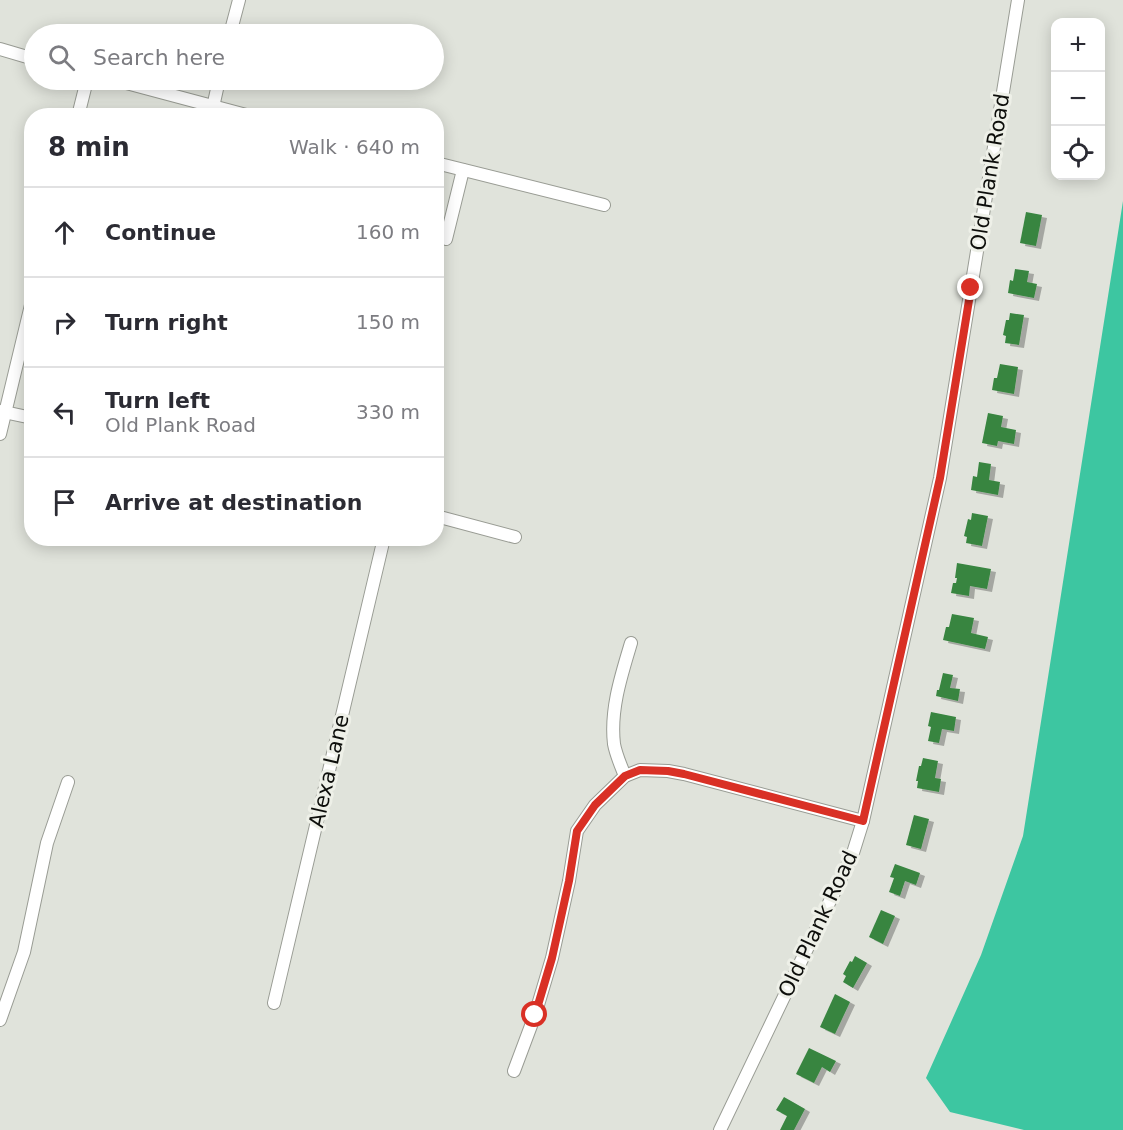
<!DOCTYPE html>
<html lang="en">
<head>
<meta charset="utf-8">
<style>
  body { margin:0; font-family:"DejaVu Sans",sans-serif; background:#f7f7f7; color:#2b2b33 }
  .controls { position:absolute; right:18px; top:18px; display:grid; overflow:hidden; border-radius:12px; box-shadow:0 3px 15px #0003 }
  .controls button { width:54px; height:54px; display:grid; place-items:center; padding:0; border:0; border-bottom:2px solid #e1e1e2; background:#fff; color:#2b2b33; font:30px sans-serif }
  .stop { position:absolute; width:18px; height:18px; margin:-14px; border:4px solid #d93025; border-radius:50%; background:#fff }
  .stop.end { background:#d93025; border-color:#fff; box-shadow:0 2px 6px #0008 }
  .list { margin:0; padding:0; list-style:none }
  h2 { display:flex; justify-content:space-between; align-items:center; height:78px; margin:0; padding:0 24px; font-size:26px }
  h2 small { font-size:20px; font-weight:400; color:#7c7c81 }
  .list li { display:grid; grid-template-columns:39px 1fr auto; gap:18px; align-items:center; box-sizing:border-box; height:90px; padding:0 24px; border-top:2px solid #e1e1e2 }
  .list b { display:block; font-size:22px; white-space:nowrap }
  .list p { margin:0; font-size:20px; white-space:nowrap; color:#7c7c81 }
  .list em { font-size:20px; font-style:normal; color:#7c7c81 }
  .icon { flex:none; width:33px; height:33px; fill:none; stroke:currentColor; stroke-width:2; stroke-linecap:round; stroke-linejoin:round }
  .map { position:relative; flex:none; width:1123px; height:1130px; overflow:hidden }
  .search { position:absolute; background:#fff; box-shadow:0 3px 15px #0003; left:24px; top:24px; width:420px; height:66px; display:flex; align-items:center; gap:15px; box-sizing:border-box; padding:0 21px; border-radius:33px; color:#7c7c81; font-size:22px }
  .panel { position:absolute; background:#fff; box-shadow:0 3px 15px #0003; left:24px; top:108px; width:420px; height:438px; border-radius:24px }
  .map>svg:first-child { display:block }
</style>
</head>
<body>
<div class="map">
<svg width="1123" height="1130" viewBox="0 0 1123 1130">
  <defs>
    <filter id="shadow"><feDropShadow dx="5" dy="3" stdDeviation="0" flood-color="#0004"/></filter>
  </defs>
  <rect width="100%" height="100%" fill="#e0e3db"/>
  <!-- water -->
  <polygon fill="#3dc6a1" points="1123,201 1123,1130 1024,1130 950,1112 926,1078 981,955 1023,836"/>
  <!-- building -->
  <g fill="#388540" filter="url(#shadow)">
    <polygon points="30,142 32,142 32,159 27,158"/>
    <polygon points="1026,212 1042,215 1036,246 1020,243"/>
    <polygon points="1015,269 1029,271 1027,282 1037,284 1034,298 1008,293 1010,280 1013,281"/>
    <polygon points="1010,313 1024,315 1019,345 1005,343 1006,336 1003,335 1006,320 1009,320"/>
    <polygon points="1000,364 1018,367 1014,394 992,390 994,378 997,378"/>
    <polygon points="988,413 1003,416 1001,427 1016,430 1014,444 998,441 997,446 982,443"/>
    <polygon points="979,462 991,464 989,480 1000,482 998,495 971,490 973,476 977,477"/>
    <polygon points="972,513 988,516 982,546 966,543 967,537 964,536 968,519 971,520"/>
    <polygon points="957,563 991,569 987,589 970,586 969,596 951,593 953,583 956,583 957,578 955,578"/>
    <polygon points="952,614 974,618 971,633 988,637 985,649 943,640 946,627 949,627"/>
    <polygon points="943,673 953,675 950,688 960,689 958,701 936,696 937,690 939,690"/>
    <polygon points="931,712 956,717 954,731 942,729 939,743 928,741 931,727 928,726"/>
    <polygon points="923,758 938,761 935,778 941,779 939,792 917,788 918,781 916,781 919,766 921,766"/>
    <polygon points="914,815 929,819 921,849 906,845"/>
    <polygon points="895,864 920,873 916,885 905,881 900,896 889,892 894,878 890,877"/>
    <polygon points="881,910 895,916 883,944 869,937"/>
    <polygon points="855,956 867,963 853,988 843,982 846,976 843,974 850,961 852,962"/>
    <polygon points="835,994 850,1002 835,1034 820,1027"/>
    <polygon points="809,1048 836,1061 830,1072 822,1067 814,1083 796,1074"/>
    <polygon points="784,1097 805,1109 794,1130 780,1130 787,1116 776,1110"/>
  </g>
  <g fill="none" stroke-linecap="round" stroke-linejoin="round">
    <defs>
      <g id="minor">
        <polyline points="230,34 239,0"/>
        <polyline points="0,49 34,59"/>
        <polyline points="115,80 250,116"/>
        <polyline points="78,116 87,80"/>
        <polyline points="211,116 219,80"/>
        <polyline points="436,163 604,205"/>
        <polyline points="446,239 463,170"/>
        <polyline points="0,411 32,418"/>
        <polyline points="0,434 32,301"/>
        <polyline points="436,516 515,537"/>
        <path d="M625,776C621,766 616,755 614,744C610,710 621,676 631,643"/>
        <polyline points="274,1003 384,538"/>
        <polyline points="0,1020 24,952 47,843 68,782"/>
        <polyline points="514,1071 535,1015 552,958 569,881 577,831 595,805 625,776 640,770 668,771 684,774 863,821"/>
        <polyline points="720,1130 853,853 863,821 940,478 1018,0"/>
      </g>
    </defs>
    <!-- minor casing -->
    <use href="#minor" stroke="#999c94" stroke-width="14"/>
    <!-- minor -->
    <use href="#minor" stroke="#fff" stroke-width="12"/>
  </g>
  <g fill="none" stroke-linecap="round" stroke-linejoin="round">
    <!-- route -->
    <polyline stroke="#d93025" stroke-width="8" points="535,1015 552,958 569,881 577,831 595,805 625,776 640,770 668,771 684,774 863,821 940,478 971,288"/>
  </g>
  <g text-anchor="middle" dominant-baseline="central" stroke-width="6" stroke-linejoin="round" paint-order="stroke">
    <!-- street labels -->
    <g font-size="21" fill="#0d0e0b" stroke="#eef0e8">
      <text transform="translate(990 172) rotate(-81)">Old Plank Road</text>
      <text transform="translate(329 771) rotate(-77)">Alexa Lane</text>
      <text transform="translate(818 924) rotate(-65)">Old Plank Road</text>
    </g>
  </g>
</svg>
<div class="controls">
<button>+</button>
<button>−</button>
<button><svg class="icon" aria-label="locate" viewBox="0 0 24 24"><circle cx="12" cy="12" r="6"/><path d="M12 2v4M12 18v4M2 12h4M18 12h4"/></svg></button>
</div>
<div class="stop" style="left:535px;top:1015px"></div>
<div class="stop end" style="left:971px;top:288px"></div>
<div class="search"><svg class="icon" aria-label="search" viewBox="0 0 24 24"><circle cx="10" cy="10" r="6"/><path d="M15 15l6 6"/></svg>Search here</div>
<section class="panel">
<h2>8 min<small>Walk · 640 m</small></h2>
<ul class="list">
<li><svg class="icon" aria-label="ahead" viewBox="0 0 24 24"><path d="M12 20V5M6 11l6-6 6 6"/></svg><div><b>Continue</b></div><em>160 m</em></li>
<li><svg class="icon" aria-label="right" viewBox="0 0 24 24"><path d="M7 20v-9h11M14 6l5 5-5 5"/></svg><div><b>Turn right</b></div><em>150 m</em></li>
<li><svg class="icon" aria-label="left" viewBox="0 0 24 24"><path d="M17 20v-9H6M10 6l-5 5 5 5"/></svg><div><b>Turn left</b><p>Old Plank Road</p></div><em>330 m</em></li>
<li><svg class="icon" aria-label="arrive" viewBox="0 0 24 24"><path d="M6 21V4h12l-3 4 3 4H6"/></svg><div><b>Arrive at destination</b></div></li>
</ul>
</section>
</div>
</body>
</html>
